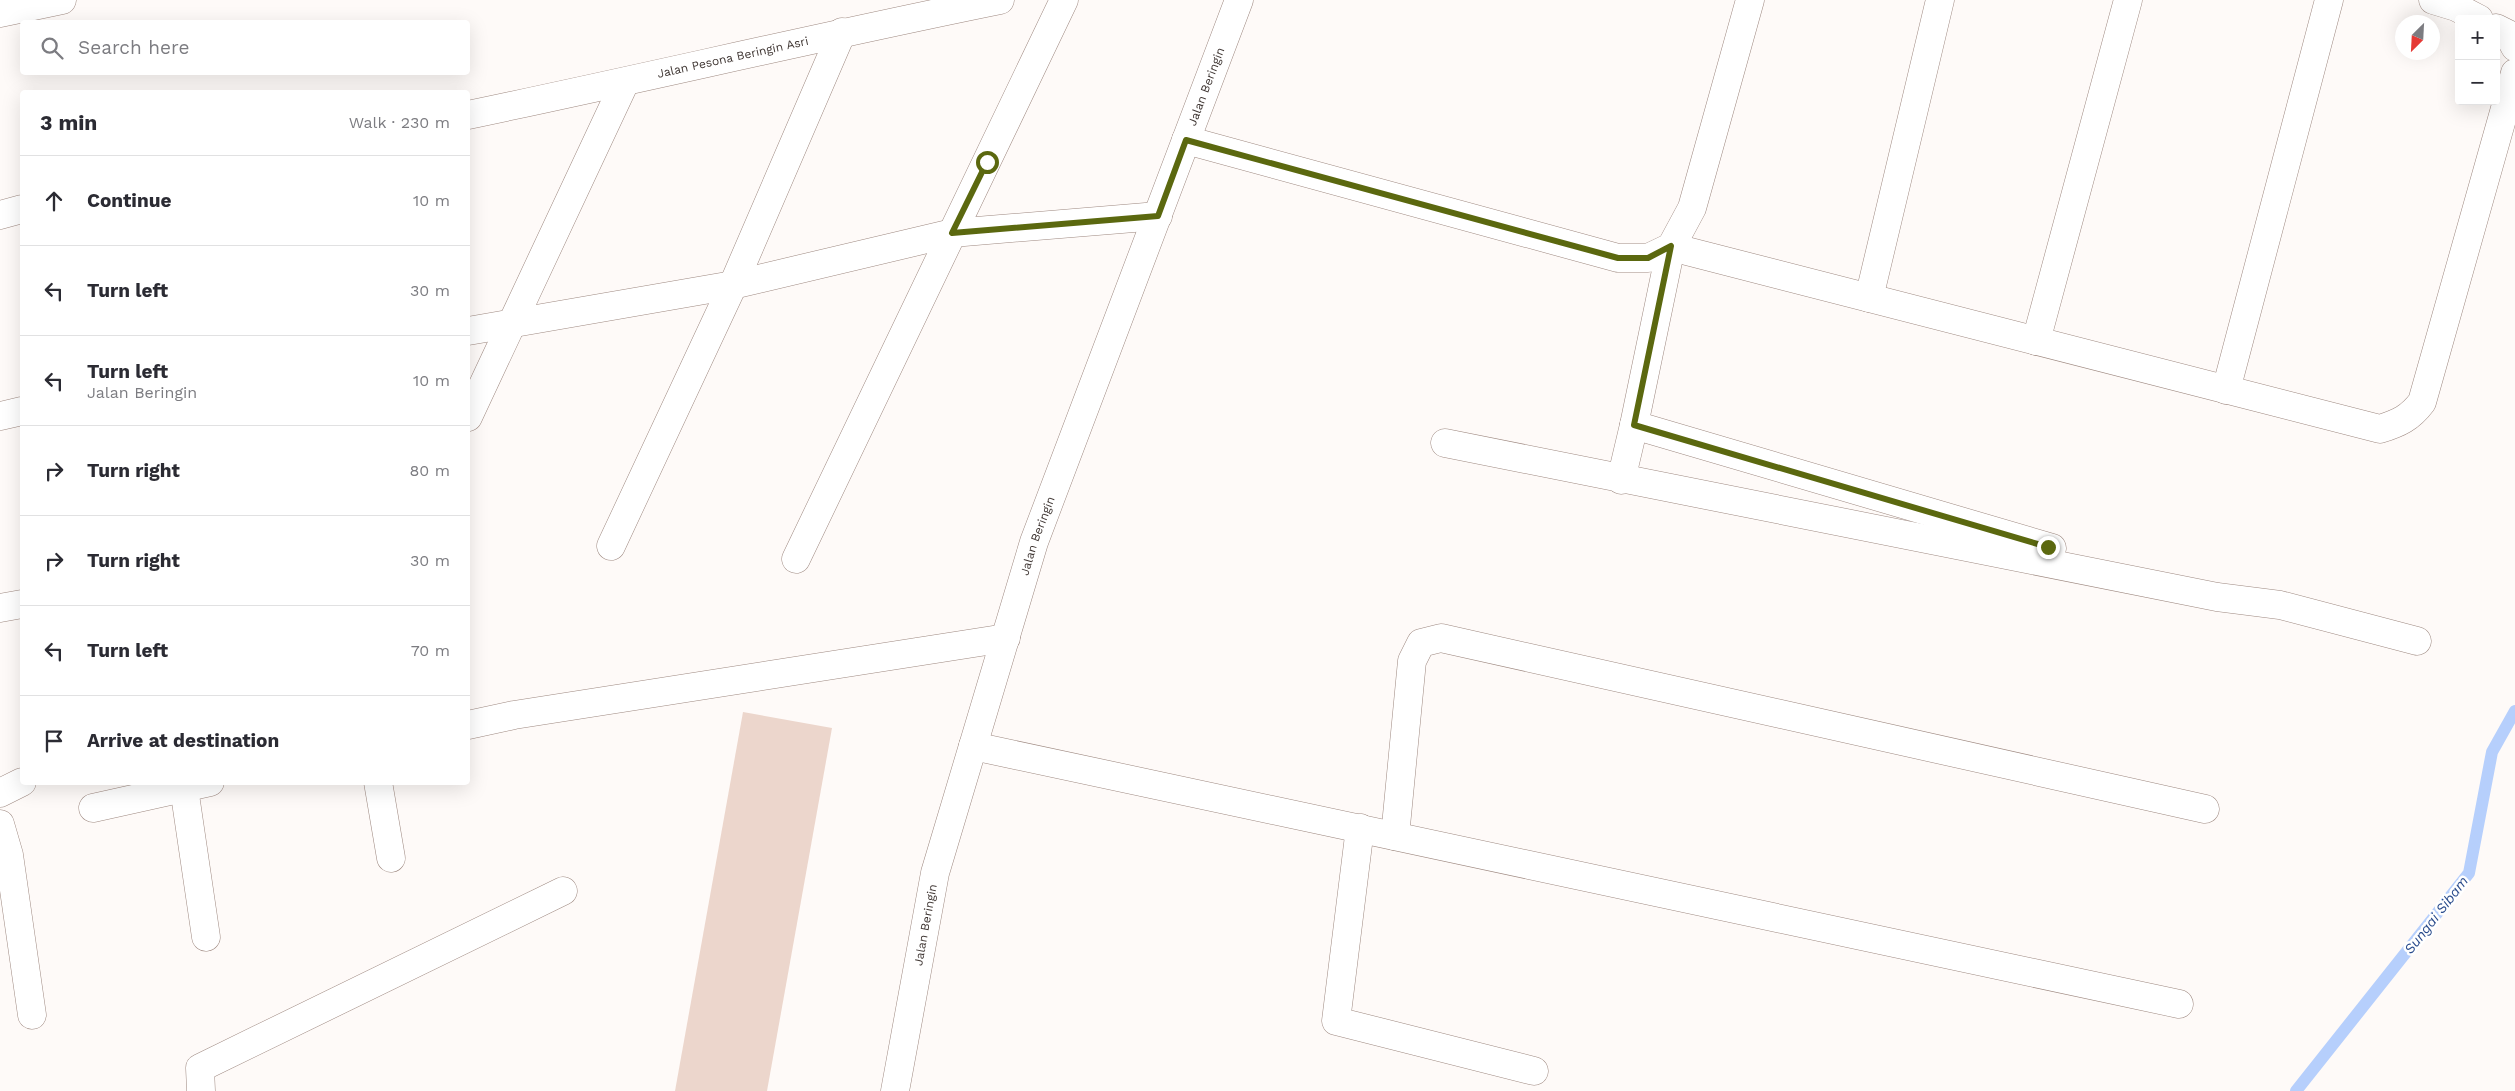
<!DOCTYPE html>
<html lang="en">
<head>
<meta charset="utf-8">
<style>
  body { margin:0; font-family:"Work Sans",sans-serif; background:#f2f2f3; color:#2b2b33 }
  .controls { position:absolute; right:15px; top:15px; display:grid; overflow:hidden; border-radius:5px; box-shadow:0 5px 20px #0002 }
  .controls button { width:45px; height:45px; display:grid; place-items:center; padding:0; border:0; border-bottom:1px solid #e1e1e2; background:#fff; color:#2b2b33; font:25px sans-serif }
  .compass { position:absolute; left:2395px; top:15px; width:45px; height:45px; border-radius:50%; background:#fff; box-shadow:0 5px 20px #0002; rotate:204deg }
  .stop { position:absolute; width:15px; height:15px; margin:-11px; border:4px solid #5b680f; border-radius:50%; background:#fff }
  .stop.end { background:#5b680f; border-color:#fff; box-shadow:0 1px 5px #0008 }
  .list { margin:0; padding:0; list-style:none }
  h2 { display:flex; justify-content:space-between; align-items:center; height:65px; margin:0; padding:0 20px; font-size:21px }
  h2 small { font-size:16px; font-weight:400; color:#7c7c81 }
  .list li { display:grid; grid-template-columns:32px 1fr auto; gap:15px; align-items:center; box-sizing:border-box; height:90px; padding:0 20px; border-top:1px solid #e1e1e2 }
  .list b { display:block; font-size:19px; white-space:nowrap }
  .list p { margin:0; font-size:16px; white-space:nowrap; color:#7c7c81 }
  .list em { font-size:16px; font-style:normal; color:#7c7c81 }
  .icon { flex:none; width:28px; height:28px; fill:none; stroke:currentColor; stroke-width:2; stroke-linecap:round; stroke-linejoin:round }
  .map { position:relative; flex:none; width:2515px; height:1091px; overflow:hidden }
  .search { position:absolute; background:#fff; box-shadow:0 5px 20px #0002; left:20px; top:20px; width:450px; height:55px; display:flex; align-items:center; gap:12px; box-sizing:border-box; padding:0 18px; border-radius:5px; color:#7c7c81; font-size:19px }
  .panel { position:absolute; background:#fff; box-shadow:0 5px 20px #0002; left:20px; top:90px; width:450px; height:695px; border-radius:5px }
  .map>svg:first-child { display:block }
</style>
</head>
<body>
<div class="map">
<svg width="2515" height="1091" viewBox="0 0 2515 1091">
  <rect width="100%" height="100%" fill="#fefaf8"/>
  <g fill="none" stroke-linecap="round" stroke-linejoin="round">
    <!-- stream -->
    <polyline stroke="#b6cffc" stroke-width="12" points="2296,1091 2469,873 2492,752 2515,711"/>
  </g>
  <!-- building -->
  <polygon fill="#ecd6cc" points="743,712 832,728 767,1091 675,1091"/>
  <g fill="none" stroke-linecap="round" stroke-linejoin="round">
    <defs>
      <g id="minor">
        <polyline points="2433,0 2456,7 2479,19"/>
        <polyline points="0,13 62,0"/>
        <polyline points="2496,28 2508,34 2515,47"/>
        <path id="s1" d="M468,115C645,78 822,36 1000,0"/>
        <polyline points="1186,140 1618,258 1648,258 1671,247 1692,208 1750,0"/>
        <polyline points="0,215 22,209"/>
        <polyline points="1869,298 1940,0"/>
        <polyline points="468,331 733,285 952,233 1158,216"/>
        <polyline points="2036,341 2128,0"/>
        <polyline points="2226,390 2329,0"/>
        <polyline points="0,416 22,411"/>
        <polyline points="468,417 625,82"/>
        <polyline points="1634,425 2052,548"/>
        <polyline points="1445,443 2217,597 2280,605 2417,641"/>
        <path d="M1621,480L1634,425L1671,247L2380,429C2399,423 2410,418 2422,402L2515,73"/>
        <polyline points="611,546 733,285 842,32"/>
        <polyline points="796,559 1064,0"/>
        <polyline points="0,608 22,604"/>
        <polyline points="468,725 514,715 1006,638"/>
        <polyline points="973,746 2179,1004"/>
        <polyline points="378,782 391,858"/>
        <polyline points="184,788 206,937"/>
        <polyline points="0,793 22,782"/>
        <polyline points="93,808 210,782"/>
        <polyline points="0,824 9,855 32,1015"/>
        <polyline points="1360,828 1336,1021 1534,1071"/>
        <polyline points="1395,836 1412,661 1421,643 1441,638 2205,809"/>
        <polyline points="201,1091 200,1068 563,891"/>
        <path id="s2" d="M895,1091L935,873L1034,542L1239,0"/>
      </g>
    </defs>
    <!-- minor casing -->
    <use href="#minor" stroke="#9e8981" stroke-width="29"/>
    <!-- minor -->
    <use href="#minor" stroke="#fff" stroke-width="28"/>
  </g>
  <g fill="none" stroke-linecap="round" stroke-linejoin="round">
    <!-- route -->
    <polyline stroke="#5b680f" stroke-width="6" points="987,162 952,233 1158,216 1186,140 1618,258 1648,258 1671,246 1634,425 2048,547"/>
  </g>
  <g text-anchor="middle" dominant-baseline="central" stroke-width="5" stroke-linejoin="round" paint-order="stroke">
    <!-- street labels -->
    <g font-size="12" fill="#413835" stroke="#fff">
      <text stroke="none"><textPath href="#s1" startOffset="271">Jalan Pesona Beringin Asri</textPath></text>
      <text stroke="none"><textPath href="#s2" startOffset="1054">Jalan Beringin</textPath></text>
      <text stroke="none"><textPath href="#s2" startOffset="574">Jalan Beringin</textPath></text>
      <text stroke="none"><textPath href="#s2" startOffset="169">Jalan Beringin</textPath></text>
    </g>
    <!-- water labels -->
    <g font-size="14" font-style="italic" fill="#294b8c" stroke="#fff">
      <text transform="translate(2436 915) rotate(-52)">Sungai Sibam</text>
    </g>
  </g>
</svg>
<div class="controls">
<button>+</button>
<button>−</button>
</div>
<svg class="compass" viewBox="-18 -18 36 36"><path d="M0-13l5 13h-10z" fill="#e53935"/><path d="M0 13l5-13h-10z" fill="#7c7c81"/></svg>
<div class="stop" style="left:987px;top:162px"></div>
<div class="stop end" style="left:2048px;top:547px"></div>
<div class="search"><svg class="icon" aria-label="search" viewBox="0 0 24 24"><circle cx="10" cy="10" r="6"/><path d="M15 15l6 6"/></svg>Search here</div>
<section class="panel">
<h2>3 min<small>Walk · 230 m</small></h2>
<ul class="list">
<li><svg class="icon" aria-label="ahead" viewBox="0 0 24 24"><path d="M12 20V5M6 11l6-6 6 6"/></svg><div><b>Continue</b></div><em>10 m</em></li>
<li><svg class="icon" aria-label="left" viewBox="0 0 24 24"><path d="M17 20v-9H6M10 6l-5 5 5 5"/></svg><div><b>Turn left</b></div><em>30 m</em></li>
<li><svg class="icon" aria-label="left" viewBox="0 0 24 24"><path d="M17 20v-9H6M10 6l-5 5 5 5"/></svg><div><b>Turn left</b><p>Jalan Beringin</p></div><em>10 m</em></li>
<li><svg class="icon" aria-label="right" viewBox="0 0 24 24"><path d="M7 20v-9h11M14 6l5 5-5 5"/></svg><div><b>Turn right</b></div><em>80 m</em></li>
<li><svg class="icon" aria-label="right" viewBox="0 0 24 24"><path d="M7 20v-9h11M14 6l5 5-5 5"/></svg><div><b>Turn right</b></div><em>30 m</em></li>
<li><svg class="icon" aria-label="left" viewBox="0 0 24 24"><path d="M17 20v-9H6M10 6l-5 5 5 5"/></svg><div><b>Turn left</b></div><em>70 m</em></li>
<li><svg class="icon" aria-label="arrive" viewBox="0 0 24 24"><path d="M6 21V4h12l-3 4 3 4H6"/></svg><div><b>Arrive at destination</b></div></li>
</ul>
</section>
</div>
</body>
</html>
